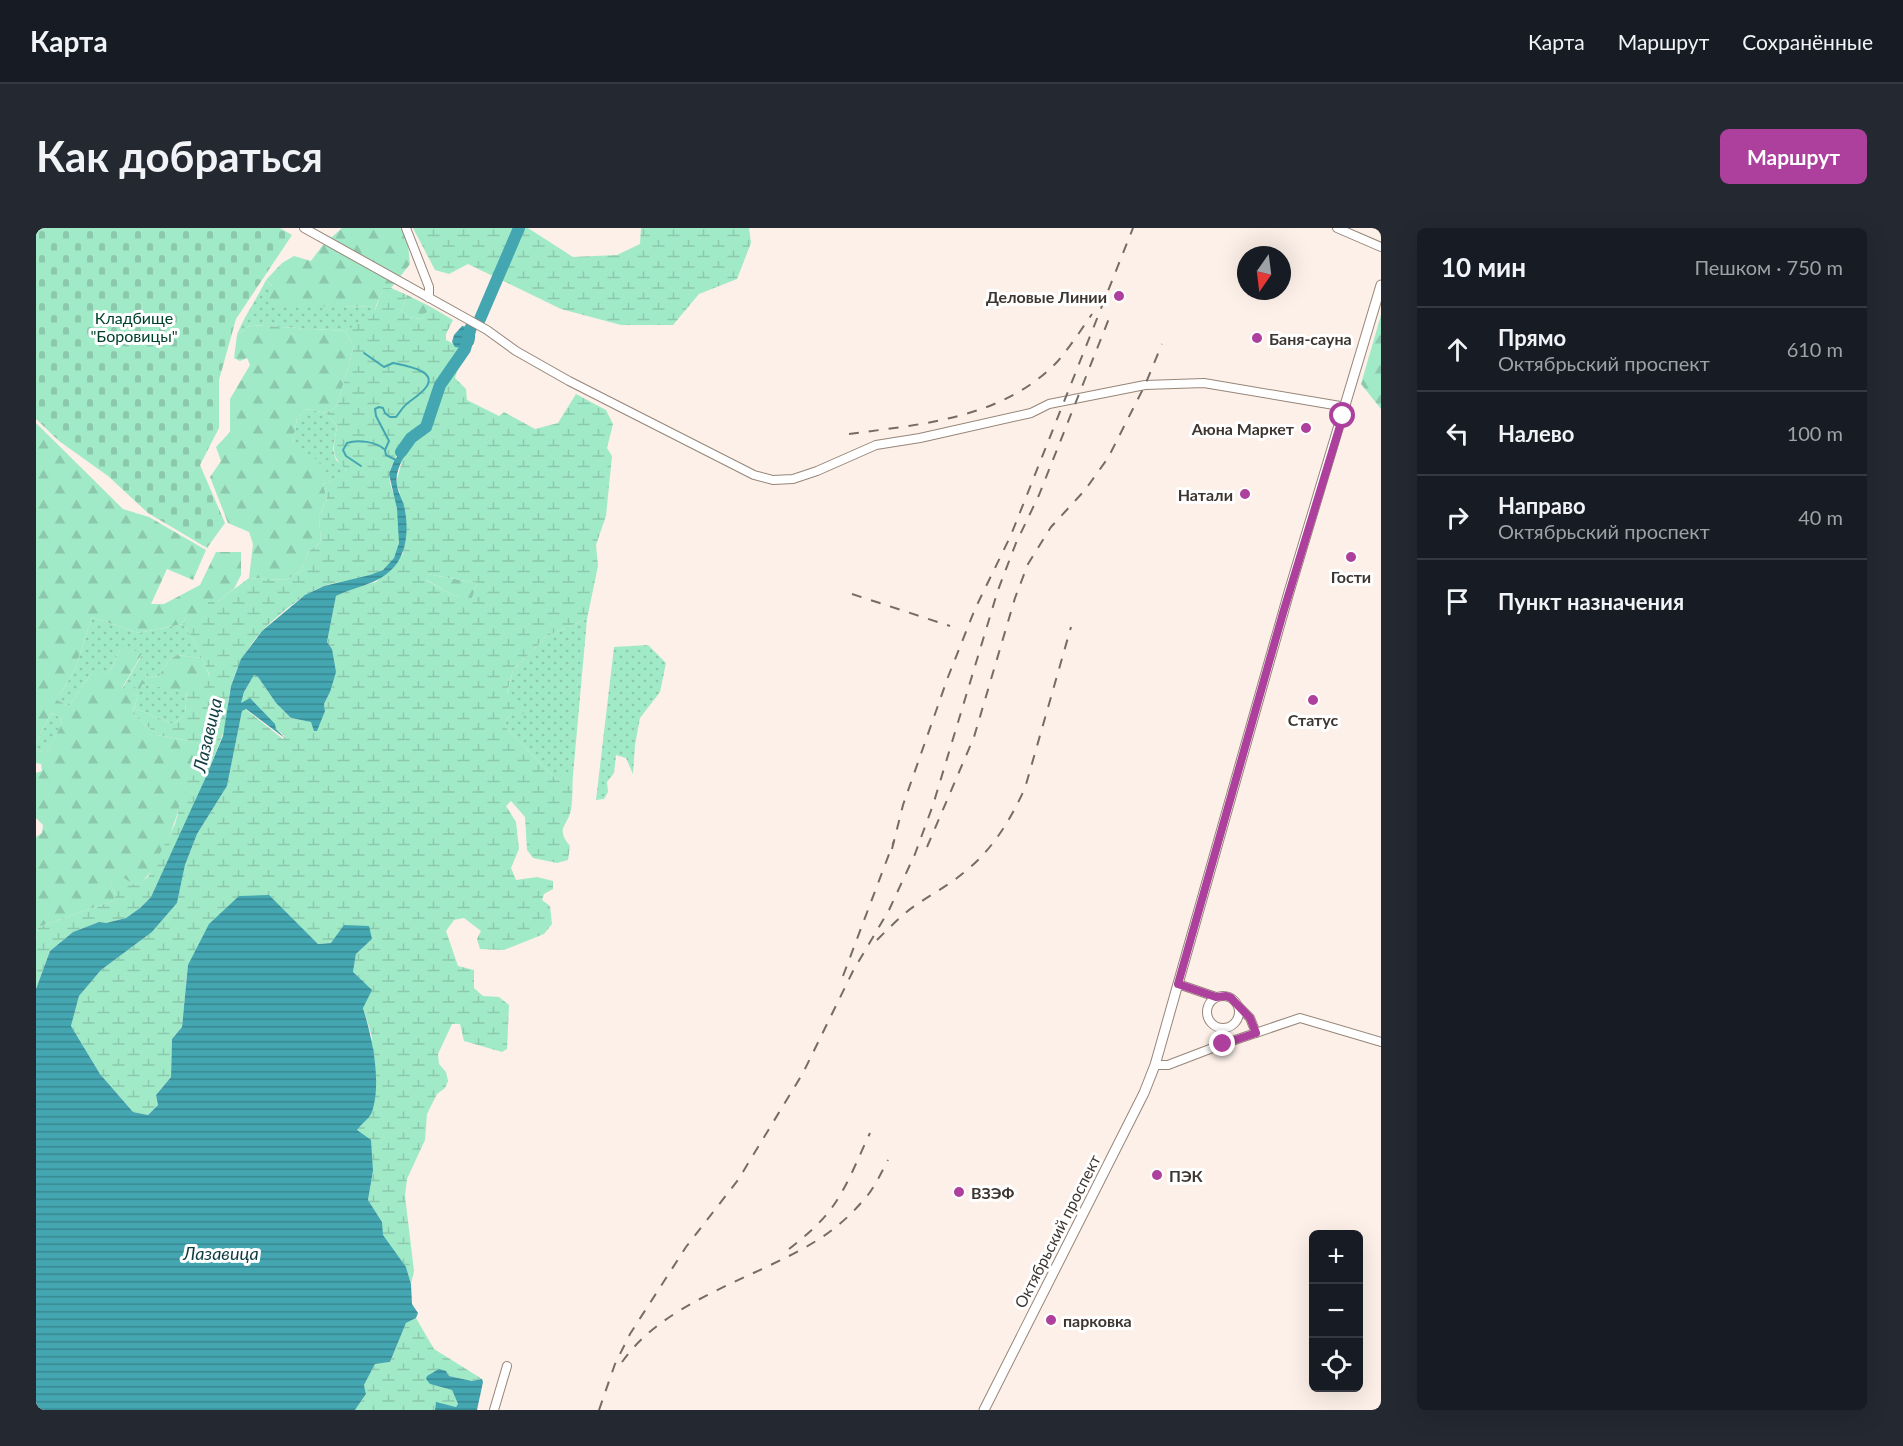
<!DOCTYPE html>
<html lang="ru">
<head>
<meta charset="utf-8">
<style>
  body { margin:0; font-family:Lato,sans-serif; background:#242831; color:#f1f3f6 }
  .controls { position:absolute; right:18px; bottom:18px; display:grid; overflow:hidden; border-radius:9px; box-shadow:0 6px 24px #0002 }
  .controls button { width:54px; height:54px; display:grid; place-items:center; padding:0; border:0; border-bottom:2px solid #363941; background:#171b24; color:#f1f3f6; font:30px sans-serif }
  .compass { position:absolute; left:1201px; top:18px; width:54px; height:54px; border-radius:50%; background:#171b24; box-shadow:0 6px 24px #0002; rotate:194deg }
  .stop { position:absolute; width:18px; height:18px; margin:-14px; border:4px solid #ad3f9d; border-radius:50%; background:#fff }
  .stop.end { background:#ad3f9d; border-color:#fff; box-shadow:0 2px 6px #0008 }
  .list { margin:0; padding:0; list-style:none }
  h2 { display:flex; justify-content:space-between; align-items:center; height:78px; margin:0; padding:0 24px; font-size:26px }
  h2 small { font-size:20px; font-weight:400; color:#9ea1a6 }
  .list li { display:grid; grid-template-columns:39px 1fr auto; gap:18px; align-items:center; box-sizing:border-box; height:84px; padding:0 24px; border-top:2px solid #363941 }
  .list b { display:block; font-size:22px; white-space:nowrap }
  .list p { margin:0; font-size:20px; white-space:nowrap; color:#9ea1a6 }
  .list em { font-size:20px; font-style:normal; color:#9ea1a6 }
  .icon { flex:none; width:33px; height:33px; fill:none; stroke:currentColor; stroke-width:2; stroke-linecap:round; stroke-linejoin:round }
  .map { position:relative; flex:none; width:1345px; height:1182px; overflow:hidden; border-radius:9px }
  header { display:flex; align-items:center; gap:36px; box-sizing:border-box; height:84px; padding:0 30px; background:#171b24; border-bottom:2px solid #363941 }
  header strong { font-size:28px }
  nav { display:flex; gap:33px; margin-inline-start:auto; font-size:21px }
  .intro { display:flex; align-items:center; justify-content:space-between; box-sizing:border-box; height:144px; padding:0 36px }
  h1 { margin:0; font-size:42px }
  .button { padding:15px 27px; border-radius:9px; background:#ad3f9d; color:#fff; font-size:21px; font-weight:700 }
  main { display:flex; gap:36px; padding:0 36px }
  aside { flex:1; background:#171b24; border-radius:9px; box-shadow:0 6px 24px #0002 }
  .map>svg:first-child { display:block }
</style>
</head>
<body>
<header>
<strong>Карта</strong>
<nav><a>Карта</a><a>Маршрут</a><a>Сохранённые</a></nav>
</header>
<div class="intro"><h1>Как добраться</h1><a class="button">Маршрут</a></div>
<main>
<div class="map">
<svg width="1345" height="1182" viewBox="0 0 1345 1182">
  <defs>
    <pattern id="green-dots" width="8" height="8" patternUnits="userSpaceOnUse" patternTransform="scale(1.5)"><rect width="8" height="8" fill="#a1eac8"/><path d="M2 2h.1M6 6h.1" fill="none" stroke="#8cc9ac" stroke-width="1.8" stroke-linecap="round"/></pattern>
    <pattern id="forest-firs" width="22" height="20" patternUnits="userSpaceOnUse" patternTransform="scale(1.5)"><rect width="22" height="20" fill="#a1eac8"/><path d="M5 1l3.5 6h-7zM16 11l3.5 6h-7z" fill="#8cc9ac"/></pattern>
    <pattern id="wetland-marsh" width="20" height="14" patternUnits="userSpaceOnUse" patternTransform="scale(1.5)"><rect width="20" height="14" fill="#a1eac8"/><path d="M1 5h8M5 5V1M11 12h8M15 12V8" fill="none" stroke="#8cc9ac"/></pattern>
    <pattern id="cemetery-stones" width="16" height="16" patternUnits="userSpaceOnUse" patternTransform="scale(1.5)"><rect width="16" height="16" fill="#a1eac8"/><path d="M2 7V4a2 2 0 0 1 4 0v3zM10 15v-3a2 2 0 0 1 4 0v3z" fill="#8cc9ac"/></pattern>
    <pattern id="water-rules" width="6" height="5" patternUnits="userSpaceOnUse" patternTransform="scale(1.5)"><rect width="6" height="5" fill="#43a6b1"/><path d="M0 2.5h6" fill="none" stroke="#398890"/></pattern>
  </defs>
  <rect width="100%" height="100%" fill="#fcf0e8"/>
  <!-- green -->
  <g fill="url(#green-dots)">
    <path d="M230,52L237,59L306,79L340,78L338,88L309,103L215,97L201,107C208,88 221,71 230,52Z"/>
    <polygon points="271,181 290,185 301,198 297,221 300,232 310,240 308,247 287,256 257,214 261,190"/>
    <polygon points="56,389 102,405 147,396 157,411 166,430 141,427 132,433 123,448 112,450 109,445 104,462 106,456 151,462 149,487 137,496 98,480 102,468 86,461 106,427 84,422 73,446 55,446 33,478 21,472 39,441"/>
    <polygon points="551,391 537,547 528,547 520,551 471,501 469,494 476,485 471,466 477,442 511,408"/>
    <polygon points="612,417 630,435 624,464 604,490 599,517 597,546 590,530 580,527 578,545 571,554 572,564 568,571 560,572 578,419"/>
    <polygon points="15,485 24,489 26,497 10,525 0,521 0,515"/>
  </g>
  <!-- forest -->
  <g fill="url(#forest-firs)">
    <path d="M306,0H364C374,9 372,24 374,36L355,60L347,61L340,78L306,79L237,76L231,72L237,59L230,52L246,35L258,28L275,33L286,18Z"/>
    <polygon points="371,67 395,79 385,91 372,89 365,83"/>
    <polygon points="1345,87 1345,181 1325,156"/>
    <polygon points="215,97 309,103 318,118 301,178 290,185 271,181 261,190 257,214 289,238 287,256 291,271 283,289 285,314 272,324 265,343 250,352 213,350 217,316 213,304 192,295 174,249 185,233 180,219 194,204 194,171 214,137 211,130 204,133 198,130 201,107"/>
    <path d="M0,195L87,281L113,289L170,322L157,352L131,341L115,376H128L164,357L180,324H205V347L198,361L181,374L168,390H149L147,396L102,405L56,389L39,441L21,472L33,478L55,446H73L84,422L91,419L106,426L86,460L102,468L96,485L121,507L154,513L161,520C152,550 130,642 102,656C95,659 82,656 74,655L80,667L77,673L2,699L0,711V609L6,605L7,597L0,590V545L6,543L5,536L0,535V521L10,525L26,496L24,489L15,485L0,515Z"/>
    <polygon points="397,290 407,296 404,312 397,313 392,304"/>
    <polygon points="391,346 441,355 436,371 418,368 389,351"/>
    <polygon points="141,427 166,430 174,449 167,463 141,462 106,456 104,463 96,457 100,446 105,442 109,445 112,450 123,448 132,433"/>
  </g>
  <!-- wetland -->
  <g fill="url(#wetland-marsh)" fill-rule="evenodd">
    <polygon points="377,0 492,0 537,29 581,27 604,16 605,0 713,0 715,15 701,51 663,66 637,97 585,97 525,81 432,36 413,46 399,42"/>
    <path d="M347,60H355L371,67L365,83L372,89L385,91L395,79L417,92L410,106V112C419,116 423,123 434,120L423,137L419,150L430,161L431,172L463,188L468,184L499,201L522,195L540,166L570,182L577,196L571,220L576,228L570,288L560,317L562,338L551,391L511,408L477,442L471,465L490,480L487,487L476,485L469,494L471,501L520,551L527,547H537C536,558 537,571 535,582C531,599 519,600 534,618L532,632L521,635L497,630L491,622L489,589L475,573L470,578L480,594L483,621L475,640L480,652L501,649L517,653V661L508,666L506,672L514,678L516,696L508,706L468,722L444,721L441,711L445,703L428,690L418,692L410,703L422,738L438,742V760L447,768L463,769L473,777L471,821L466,824L428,813L424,796H416L402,826L403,836L410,844L412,853L409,860L401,866L391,886L389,912L371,951L369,968L378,1043L375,1056L370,1039L346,1007V994L332,972L337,943L320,902L336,809L317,745L320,726L336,711L282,716L233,668L152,737L146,799L136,811L135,849L120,867L122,877L112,887L97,884L64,846L35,798L43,768L65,742L116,704L141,675L149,637L161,606L191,558L206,483L209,481L247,511L249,508L205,475L208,464L218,447L222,449L240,475L255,490L276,494L289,483L288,476L294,464L296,421L291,414L300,368L320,359L340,354L367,326L364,265L360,255L368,226L378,215C365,219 356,232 354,245C352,252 356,261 358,267C362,285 368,313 358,330C345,353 311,350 288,358C268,365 242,387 226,403C212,418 201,438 195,458C191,475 192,494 185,511C165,565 139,617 115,669L104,680L90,690L70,695L63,694L37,704L14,723L0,761V711L2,699L77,673L80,667L74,655L88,650L99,657L112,649L139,596L160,520L154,513L121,507L96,485L98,480L137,496L149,487L151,462H167L174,448L157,411L147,396L149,390H168L172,374H181L213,350L250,352L265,343L272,324L285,314L283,289L291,271L287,256L307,247L310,241C293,227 298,218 301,198L290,185L301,178L318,118L309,103L337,88ZM391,346L441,355L436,370L418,368L390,352Z"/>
    <polygon points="380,1090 398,1121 446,1151 436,1153 413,1148 410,1143 394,1156 416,1162 422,1176 420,1179 400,1175 399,1182 319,1182 330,1166 328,1157 339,1136 354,1134 370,1095"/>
  </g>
  <!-- cemetery -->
  <polygon fill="url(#cemetery-stones)" points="0,0 244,0 256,7 200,91 183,152 183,200 164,237 189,295 171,320 112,285 72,248 23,213 0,191"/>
  <!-- water -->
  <g fill="url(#water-rules)">
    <path d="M426,98L435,99L439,104C440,120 434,122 419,119L416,114L418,107Z"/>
    <path d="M375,210L378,215C369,225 358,243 361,257C362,265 368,274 369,283C373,303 370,330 354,343C339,357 318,359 300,368L291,414L296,421L300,444L294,464L288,476L289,483L281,503H278L275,494L255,490L240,475L222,449L218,447L208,464L205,475L214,470L239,496L240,501L250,511L210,481L206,483L191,558L161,606L149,637L141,675L116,704L65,742L43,768L35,798L64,846L97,884L112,887L122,877L120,867L135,849L136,811L146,799L152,737L173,696L203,668L233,667L282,716L295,715L308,697L333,698L336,711L320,726L317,744L336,762L327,780C336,809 346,854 336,884C334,890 325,896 321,902L335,912L337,943L332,972L346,994L347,1007L370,1039L375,1056L376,1076L382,1085L380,1090L370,1095L354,1134L339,1136L328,1157L330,1166L319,1182H0V761L14,723L37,704L63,694L70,695L90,690L104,680L115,669L169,551L187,508L195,458L205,431L226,403L269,367L288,358L334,347L347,342L358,330L363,315L361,281L353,246L358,233Z"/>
    <polygon points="403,1141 410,1143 413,1148 436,1153 446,1151 447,1154 441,1182 399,1182 400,1174 420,1179 422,1176 416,1162 394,1156 390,1151 391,1148"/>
  </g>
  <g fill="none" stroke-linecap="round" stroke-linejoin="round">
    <!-- stream -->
    <g stroke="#43a6b1" stroke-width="2">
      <path d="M328,125L348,139L357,135C366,137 377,139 385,143C405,153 381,168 373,174C368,177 364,184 360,189H354L349,185L347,180L343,179L339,181L340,188L353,213L349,222L350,227L360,232"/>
      <path d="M325,238L310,228L307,222L311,215C322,211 340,214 348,221"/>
    </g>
    <!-- river -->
    <g stroke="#43a6b1" stroke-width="12">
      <polyline points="444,91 483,0"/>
      <polyline points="365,224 375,210 390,199 404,157 429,121 435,99"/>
    </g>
    <defs>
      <g id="minor">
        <polyline points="268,0 451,102 480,123 533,153 718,247 737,252 757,251 781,243 840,217 884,210 995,185 1013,176 1109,157 1168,155 1310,179"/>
        <polyline points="370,0 393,59 393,70"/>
        <polyline points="1301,0 1345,19"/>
        <polyline points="1142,756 1180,769"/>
        <circle cx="1187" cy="784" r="16"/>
        <polyline points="1202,778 1214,790 1220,805"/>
        <polyline points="1119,837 1132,837 1187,816 1264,790 1345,814"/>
        <polyline points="458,1182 471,1138"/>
      </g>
      <polyline id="major" points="948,1182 1108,865 1119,837 1253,364 1345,57"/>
    </defs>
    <!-- minor casing -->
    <use href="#minor" stroke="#978578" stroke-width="10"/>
    <!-- major casing -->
    <use href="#major" stroke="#978578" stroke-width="11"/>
    <!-- minor -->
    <use href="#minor" stroke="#fff" stroke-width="8"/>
    <!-- major -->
    <use href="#major" stroke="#fff" stroke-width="9"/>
    <!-- rail -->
    <g stroke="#756c66" stroke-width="2" stroke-dasharray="10 10" stroke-linecap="butt">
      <path d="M813,206C886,196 966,191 1021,134C1034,119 1045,102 1056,86"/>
      <polyline points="816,366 914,398"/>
      <polyline points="891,619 938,509 979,370 992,336 1015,299 1049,262 1072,230 1109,157 1126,116"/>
      <polyline points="856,621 867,577 912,449 939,381 975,307 1097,0"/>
      <path d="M841,712C850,703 859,694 868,686C886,671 908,661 926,646C955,624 974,593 989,560L1035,399"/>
      <polyline points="807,748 858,613"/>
      <path d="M753,1021C767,1010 780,999 791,986C810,963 821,932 834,905"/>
      <path d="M586,1134C628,1074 714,1052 775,1016C794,1005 811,991 825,975C837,963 844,947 852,932"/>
      <polyline points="563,1182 579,1136 594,1106 650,1019 702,952 767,845 817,743 853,682 879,626 897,577 962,362 980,315 1003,267 1074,88"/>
    </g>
  </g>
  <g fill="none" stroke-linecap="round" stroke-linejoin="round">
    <!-- route -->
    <polyline stroke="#ad3f9d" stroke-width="8" points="1187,816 1220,805 1214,790 1195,770 1190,768 1180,769 1142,756 1247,385 1307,188"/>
  </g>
  <!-- markers -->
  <g fill="#ad3f9d" stroke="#fff" stroke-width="2">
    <circle cx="1083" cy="68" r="6"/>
    <circle cx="1221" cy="110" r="6"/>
    <circle cx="1270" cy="200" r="6"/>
    <circle cx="1209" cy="266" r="6"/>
    <circle cx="1315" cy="329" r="6"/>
    <circle cx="1277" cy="472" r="6"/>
    <circle cx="1121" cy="947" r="6"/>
    <circle cx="923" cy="964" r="6"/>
    <circle cx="1015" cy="1092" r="6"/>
  </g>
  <g text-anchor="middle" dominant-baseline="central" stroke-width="6" stroke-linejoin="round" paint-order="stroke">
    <!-- poi labels -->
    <g font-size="16" font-weight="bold" fill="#3d3530" stroke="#fff" text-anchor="start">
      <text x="1071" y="68" text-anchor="end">Деловые Линии</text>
      <text x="1233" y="110">Баня-сауна</text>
      <text x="1258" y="200" text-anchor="end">Аюна Маркет</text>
      <text x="1197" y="266" text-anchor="end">Натали</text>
      <text x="1315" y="348" text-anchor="middle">Гости</text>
      <text x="1277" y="491" text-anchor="middle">Статус</text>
      <text x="1133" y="947">ПЭК</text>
      <text x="935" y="964">ВЗЭФ</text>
      <text x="1027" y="1092">парковка</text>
    </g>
    <!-- park labels -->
    <g font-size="16" fill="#00422c" stroke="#fff">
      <text x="98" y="89">Кладбище<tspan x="98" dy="18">"Боровицы"</tspan></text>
    </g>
    <!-- street labels -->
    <g font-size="16" fill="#3d3530" stroke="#fff">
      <text transform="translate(1021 1003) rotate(-63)">Октябрьский проспект</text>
    </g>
    <!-- water labels -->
    <g font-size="18" font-style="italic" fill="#0f3d42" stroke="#fff">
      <text transform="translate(171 507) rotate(-77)">Лазавица</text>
      <text x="185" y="1025">Лазавица</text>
    </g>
  </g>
</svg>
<div class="controls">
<button>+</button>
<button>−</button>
<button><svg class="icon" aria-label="locate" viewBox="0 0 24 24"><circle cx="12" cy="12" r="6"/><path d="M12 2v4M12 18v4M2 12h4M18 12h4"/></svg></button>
</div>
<svg class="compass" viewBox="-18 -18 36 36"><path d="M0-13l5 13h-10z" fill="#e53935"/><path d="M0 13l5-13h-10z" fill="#9ea1a6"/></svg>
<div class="stop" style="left:1307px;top:188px"></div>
<div class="stop end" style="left:1187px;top:816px"></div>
</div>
<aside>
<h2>10 мин<small>Пешком · 750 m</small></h2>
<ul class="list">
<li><svg class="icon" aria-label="ahead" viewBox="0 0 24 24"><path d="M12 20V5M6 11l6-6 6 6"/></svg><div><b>Прямо</b><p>Октябрьский проспект</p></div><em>610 m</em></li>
<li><svg class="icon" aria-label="left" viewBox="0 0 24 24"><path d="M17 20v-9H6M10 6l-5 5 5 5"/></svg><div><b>Налево</b></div><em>100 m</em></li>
<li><svg class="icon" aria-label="right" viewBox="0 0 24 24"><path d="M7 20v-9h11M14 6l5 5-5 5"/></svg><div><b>Направо</b><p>Октябрьский проспект</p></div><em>40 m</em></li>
<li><svg class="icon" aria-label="arrive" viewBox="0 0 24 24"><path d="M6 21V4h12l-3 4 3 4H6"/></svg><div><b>Пункт назначения</b></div></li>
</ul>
</aside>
</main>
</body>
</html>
